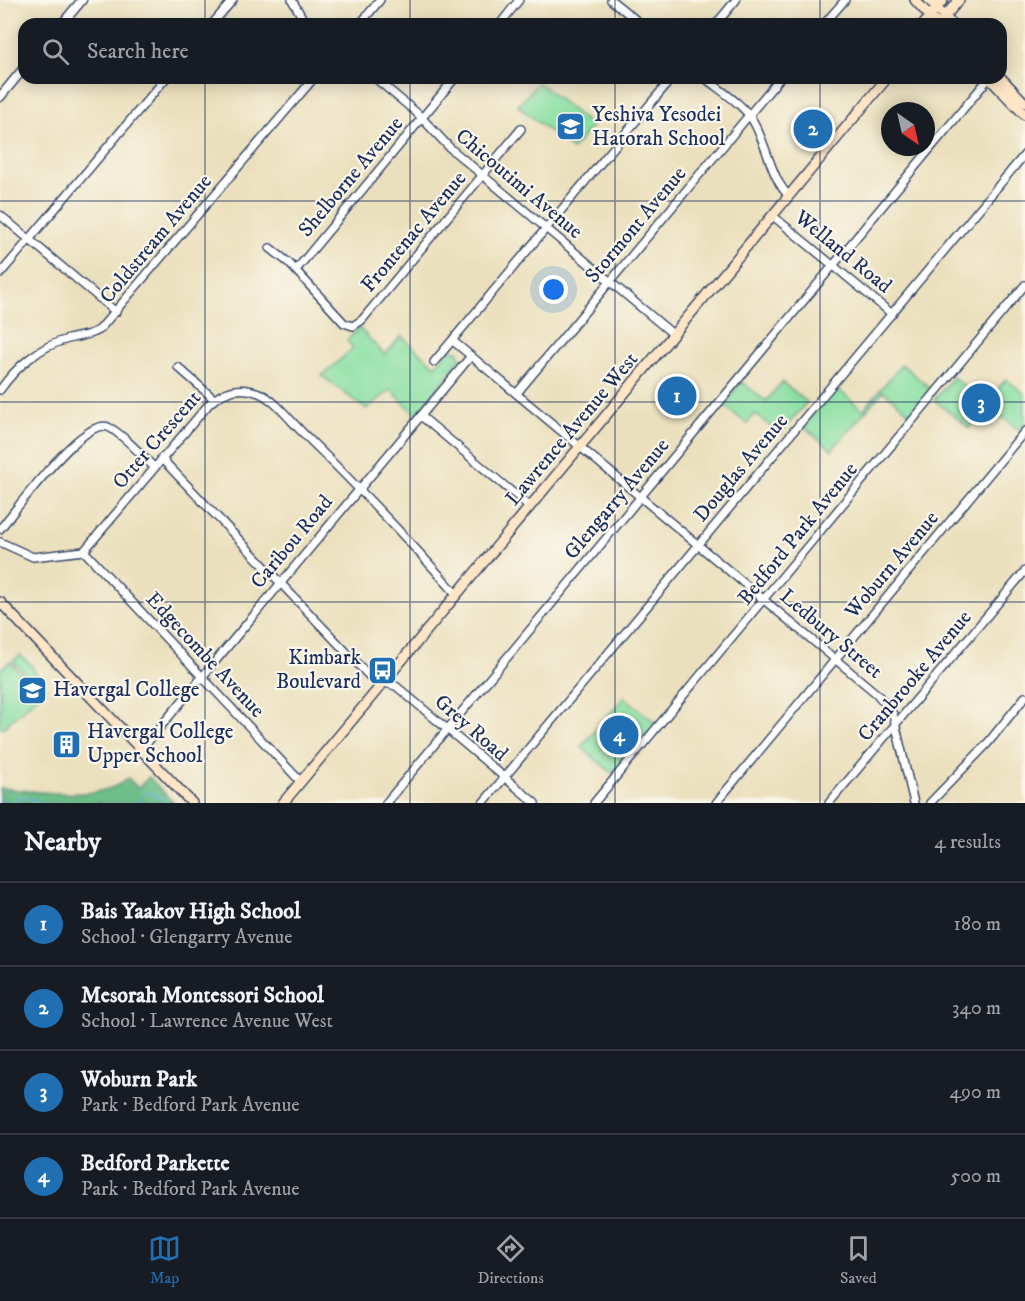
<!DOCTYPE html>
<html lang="en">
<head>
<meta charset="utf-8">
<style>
  body { margin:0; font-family:"IM FELL DW Pica",serif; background:#242831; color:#f1f3f6 }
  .compass { position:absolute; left:881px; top:102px; width:54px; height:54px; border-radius:50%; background:#171b24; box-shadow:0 3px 15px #0003; rotate:146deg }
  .you { position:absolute; left:554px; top:290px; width:21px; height:21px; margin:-15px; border:4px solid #fff; border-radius:50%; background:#1a73e8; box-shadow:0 0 0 9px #1a73e833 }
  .badge { display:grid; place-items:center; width:39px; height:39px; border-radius:50%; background:#1f6fb2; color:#fff; font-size:20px; font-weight:700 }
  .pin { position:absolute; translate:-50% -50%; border:3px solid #fff; box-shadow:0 2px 6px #0006 }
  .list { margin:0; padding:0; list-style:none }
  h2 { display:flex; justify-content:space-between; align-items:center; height:78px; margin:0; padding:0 24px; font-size:26px }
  h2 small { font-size:20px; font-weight:400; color:#9ea1a6 }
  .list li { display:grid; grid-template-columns:39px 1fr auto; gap:18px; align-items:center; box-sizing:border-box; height:84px; padding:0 24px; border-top:2px solid #363941 }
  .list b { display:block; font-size:22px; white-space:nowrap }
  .list p { margin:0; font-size:20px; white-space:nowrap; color:#9ea1a6 }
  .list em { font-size:20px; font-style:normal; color:#9ea1a6 }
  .icon { flex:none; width:33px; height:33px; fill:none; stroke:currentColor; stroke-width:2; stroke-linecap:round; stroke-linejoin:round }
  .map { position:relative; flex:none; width:1025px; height:803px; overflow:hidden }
  .search { position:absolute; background:#171b24; box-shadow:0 3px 15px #0003; left:18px; right:18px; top:18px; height:66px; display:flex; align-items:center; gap:15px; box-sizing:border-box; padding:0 21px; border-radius:18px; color:#9ea1a6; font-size:22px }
  .sheet { height:414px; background:#171b24 }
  nav { display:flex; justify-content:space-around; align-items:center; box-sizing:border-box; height:84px; border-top:2px solid #363941; background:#171b24; font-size:16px; color:#9ea1a6 }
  nav a { display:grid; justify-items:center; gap:3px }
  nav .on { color:#1f6fb2 }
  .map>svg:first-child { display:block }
</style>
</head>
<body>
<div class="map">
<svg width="1025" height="803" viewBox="0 0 1025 803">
  <rect width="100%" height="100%" fill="#fbf7ec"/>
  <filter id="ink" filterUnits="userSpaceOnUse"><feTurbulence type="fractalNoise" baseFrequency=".0167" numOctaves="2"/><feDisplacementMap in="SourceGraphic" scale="12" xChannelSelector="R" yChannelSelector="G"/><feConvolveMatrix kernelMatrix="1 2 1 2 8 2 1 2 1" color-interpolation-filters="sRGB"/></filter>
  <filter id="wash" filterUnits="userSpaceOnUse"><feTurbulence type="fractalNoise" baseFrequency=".008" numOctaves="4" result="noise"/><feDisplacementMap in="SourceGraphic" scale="24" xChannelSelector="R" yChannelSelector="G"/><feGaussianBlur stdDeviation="1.35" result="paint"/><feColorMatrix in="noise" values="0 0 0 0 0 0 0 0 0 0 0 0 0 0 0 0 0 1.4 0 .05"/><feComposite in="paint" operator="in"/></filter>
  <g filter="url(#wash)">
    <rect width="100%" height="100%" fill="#ebe0bd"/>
    <!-- green -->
    <g fill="#89dfa2" stroke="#528780" stroke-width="1.5">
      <polygon points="538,82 592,126 572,150 518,106"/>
      <polygon points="359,328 385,355 401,336 435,366 450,349 458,351 461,358 416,415 391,390 366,409 322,376 353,348 347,340"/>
      <polygon points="902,364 932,390 912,415 883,391 832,450 803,426 835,387 863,410"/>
      <polygon points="953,377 980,399 990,399 1006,379 1025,394 1025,423 1019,430 987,406 969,428 934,400"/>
      <polygon points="742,382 766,401 782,382 807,402 780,434 755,414 747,424 723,405"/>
      <polygon points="20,655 31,665 45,689 42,692 13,661"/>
      <polygon points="10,662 40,694 2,729 0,727 0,669"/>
      <polygon points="624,697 656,723 613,774 581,747"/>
    </g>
    <!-- forest -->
    <path fill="#6ebe88" stroke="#447673" stroke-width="1.5" d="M149,777L174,803H0V788C35,791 101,803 128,778L138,788Z"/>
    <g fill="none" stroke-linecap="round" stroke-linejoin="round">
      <!-- stream -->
      <g stroke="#6eace1" stroke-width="1.5">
        <polyline points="0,799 8,803"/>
        <polyline points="13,803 18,797 30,798 39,803"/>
        <polyline points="59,803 71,803"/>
        <polyline points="134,803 148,792 163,800"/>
      </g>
    </g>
  </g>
  <g filter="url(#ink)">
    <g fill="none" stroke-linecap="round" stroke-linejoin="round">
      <defs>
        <g id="minor">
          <polyline points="292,0 306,24"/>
          <polyline points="611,0 641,24"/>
          <polyline points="212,24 233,0"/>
          <polyline points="360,24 380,0"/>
          <polyline points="500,24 519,0"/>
          <polyline points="716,24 736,0"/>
          <polyline points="824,24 845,0"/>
          <polyline points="375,78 417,113 450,148 674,335"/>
          <path d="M705,78C721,91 743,104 753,121C767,144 771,179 789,196"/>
          <polyline points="0,215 116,312"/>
          <polyline points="773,216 892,314"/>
          <polyline points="270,248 289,263 344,323 353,326 362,320 521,129"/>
          <polyline points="296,270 455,78"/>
          <polyline points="0,274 166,78"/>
          <polyline points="453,341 877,694 893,714 914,803"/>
          <polyline points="434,362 672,78"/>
          <polyline points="178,367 214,399"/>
          <path d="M0,390C16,367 40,346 68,339C79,336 90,336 100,329L314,78"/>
          <polyline points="517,393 780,78"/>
          <polyline points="421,416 530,507"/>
          <polyline points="161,458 373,680 396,686 535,803"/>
          <path d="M0,529C16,510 83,417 108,427C122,433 142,456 154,467"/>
          <path d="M0,542L33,557L84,551L209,404C223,391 239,385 259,393C276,400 292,423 306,436C358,487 409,540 457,595"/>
          <polyline points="84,551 301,782"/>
          <polyline points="141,750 471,356"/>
          <polyline points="386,803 989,78"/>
          <polyline points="483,803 1025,154"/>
          <polyline points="594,803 1025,285"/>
          <polyline points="716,803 1025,431"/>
          <polyline points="829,803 1025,571"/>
          <polyline points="930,803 987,744 1025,697"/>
        </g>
        <g id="tertiary">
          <polyline points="62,24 82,0"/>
          <polyline points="0,97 24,68"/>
        </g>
        <g id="secondary">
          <polyline points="915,0 937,24"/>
          <polyline points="929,0 952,24"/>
          <polyline points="941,21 959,0"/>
          <polyline points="924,24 943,0"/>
          <polyline points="989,78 1025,115"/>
          <polyline points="1001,78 1025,103"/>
          <polyline points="0,602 192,803"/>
          <polyline points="283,803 887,78"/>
        </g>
      </defs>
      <!-- minor casing -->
      <use href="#minor" stroke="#3a4a6c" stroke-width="10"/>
      <!-- tertiary casing -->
      <use href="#tertiary" stroke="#3a4a6c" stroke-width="11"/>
      <!-- secondary casing -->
      <use href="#secondary" stroke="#3a4a6c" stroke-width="12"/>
      <!-- minor -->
      <use href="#minor" stroke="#fff" stroke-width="7"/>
      <!-- tertiary -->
      <use href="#tertiary" stroke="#fff" stroke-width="8"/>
      <!-- secondary -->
      <use href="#secondary" stroke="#fde5c5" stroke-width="9"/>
    </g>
  </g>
  <!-- grid -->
  <path fill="none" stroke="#1b2f5e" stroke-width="1.5" stroke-opacity="0.55" d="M205,0V24M410,0V24M615,0V24M820,0V24M205,78V803M410,78V803M615,78V803M820,78V803M0,201H1025M0,402H1025M0,602H1025"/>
  <!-- icons -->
  <defs>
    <symbol id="school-square" viewBox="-11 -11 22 22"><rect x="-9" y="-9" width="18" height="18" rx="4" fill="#1f6fb2" stroke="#fbf7ec"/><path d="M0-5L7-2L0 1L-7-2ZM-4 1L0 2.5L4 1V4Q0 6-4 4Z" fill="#fff"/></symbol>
    <symbol id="bus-square" viewBox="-11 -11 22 22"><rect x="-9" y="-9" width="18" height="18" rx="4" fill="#1f6fb2" stroke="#fbf7ec"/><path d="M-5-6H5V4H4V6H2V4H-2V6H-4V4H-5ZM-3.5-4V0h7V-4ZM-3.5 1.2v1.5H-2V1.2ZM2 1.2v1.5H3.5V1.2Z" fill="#fff"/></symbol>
    <symbol id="building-square" viewBox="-11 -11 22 22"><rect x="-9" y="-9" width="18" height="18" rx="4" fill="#1f6fb2" stroke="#fbf7ec"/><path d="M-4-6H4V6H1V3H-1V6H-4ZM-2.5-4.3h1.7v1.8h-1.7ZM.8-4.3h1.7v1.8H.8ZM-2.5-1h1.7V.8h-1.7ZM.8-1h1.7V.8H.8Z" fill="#fff"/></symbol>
  </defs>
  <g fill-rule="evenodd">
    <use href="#school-square" x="554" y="110" width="33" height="33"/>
    <use href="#bus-square" x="366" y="654" width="33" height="33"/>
    <use href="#school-square" x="16" y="674" width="33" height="33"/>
    <use href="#building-square" x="50" y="728" width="33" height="33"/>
  </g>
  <g text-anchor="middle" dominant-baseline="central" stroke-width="4.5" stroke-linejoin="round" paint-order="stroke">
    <!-- poi labels -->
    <g font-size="21" fill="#1b2f5e" stroke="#fbf7ec" text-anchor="start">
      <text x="592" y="115">Yeshiva Yesodei<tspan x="592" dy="24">Hatorah School</tspan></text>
      <text x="361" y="658" text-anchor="end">Kimbark<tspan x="361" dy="24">Boulevard</tspan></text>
      <text x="53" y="690">Havergal College</text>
      <text x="87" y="732">Havergal College<tspan x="87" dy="24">Upper School</tspan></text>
    </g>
    <!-- street labels -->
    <g font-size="21" fill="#1b2f5e" stroke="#fbf7ec">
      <text transform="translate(351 177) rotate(-50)">Shelborne Avenue</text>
      <text transform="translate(519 184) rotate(40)">Chicoutimi Avenue</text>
      <text transform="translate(636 225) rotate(-50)">Stormont Avenue</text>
      <text transform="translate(414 232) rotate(-50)">Frontenac Avenue</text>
      <text transform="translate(156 239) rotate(-50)">Coldstream Avenue</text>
      <text transform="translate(843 252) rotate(39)">Welland Road</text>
      <text transform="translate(572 429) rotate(-50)">Lawrence Avenue West</text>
      <text transform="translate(157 440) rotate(-49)">Otter Crescent</text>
      <text transform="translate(741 468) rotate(-50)">Douglas Avenue</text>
      <text transform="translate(617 499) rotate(-50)">Glengarry Avenue</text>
      <text transform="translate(798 534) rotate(-51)">Bedford Park Avenue</text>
      <text transform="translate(292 542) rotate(-50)">Caribou Road</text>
      <text transform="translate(892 565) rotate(-50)">Woburn Avenue</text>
      <text transform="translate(831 634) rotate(40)">Ledbury Street</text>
      <text transform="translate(205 655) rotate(47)">Edgecombe Avenue</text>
      <text transform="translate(915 676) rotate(-50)">Cranbrooke Avenue</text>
      <text transform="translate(471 728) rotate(41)">Grey Road</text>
    </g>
  </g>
</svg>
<svg class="compass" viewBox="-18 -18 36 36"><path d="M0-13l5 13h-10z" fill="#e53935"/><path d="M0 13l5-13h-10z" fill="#9ea1a6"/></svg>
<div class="you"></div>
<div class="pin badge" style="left:677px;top:396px">1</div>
<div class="pin badge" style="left:813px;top:129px">2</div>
<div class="pin badge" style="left:981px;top:403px">3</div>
<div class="pin badge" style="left:619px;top:735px">4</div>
<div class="search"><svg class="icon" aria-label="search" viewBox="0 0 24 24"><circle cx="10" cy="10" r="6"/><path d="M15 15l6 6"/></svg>Search here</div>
</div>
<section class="sheet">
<h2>Nearby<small>4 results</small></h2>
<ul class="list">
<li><span class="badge">1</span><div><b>Bais Yaakov High School</b><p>School · Glengarry Avenue</p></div><em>180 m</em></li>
<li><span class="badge">2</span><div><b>Mesorah Montessori School</b><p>School · Lawrence Avenue West</p></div><em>340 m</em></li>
<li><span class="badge">3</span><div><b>Woburn Park</b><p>Park · Bedford Park Avenue</p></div><em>490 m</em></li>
<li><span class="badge">4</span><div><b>Bedford Parkette</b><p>Park · Bedford Park Avenue</p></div><em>500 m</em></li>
</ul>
</section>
<nav>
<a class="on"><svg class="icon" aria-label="map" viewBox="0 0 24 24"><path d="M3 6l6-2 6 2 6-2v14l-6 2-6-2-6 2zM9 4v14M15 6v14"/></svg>Map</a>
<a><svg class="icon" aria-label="directions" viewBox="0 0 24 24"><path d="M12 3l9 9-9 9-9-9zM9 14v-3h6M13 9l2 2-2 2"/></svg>Directions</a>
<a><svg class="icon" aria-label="saved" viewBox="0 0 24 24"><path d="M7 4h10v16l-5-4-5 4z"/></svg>Saved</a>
</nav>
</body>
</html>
